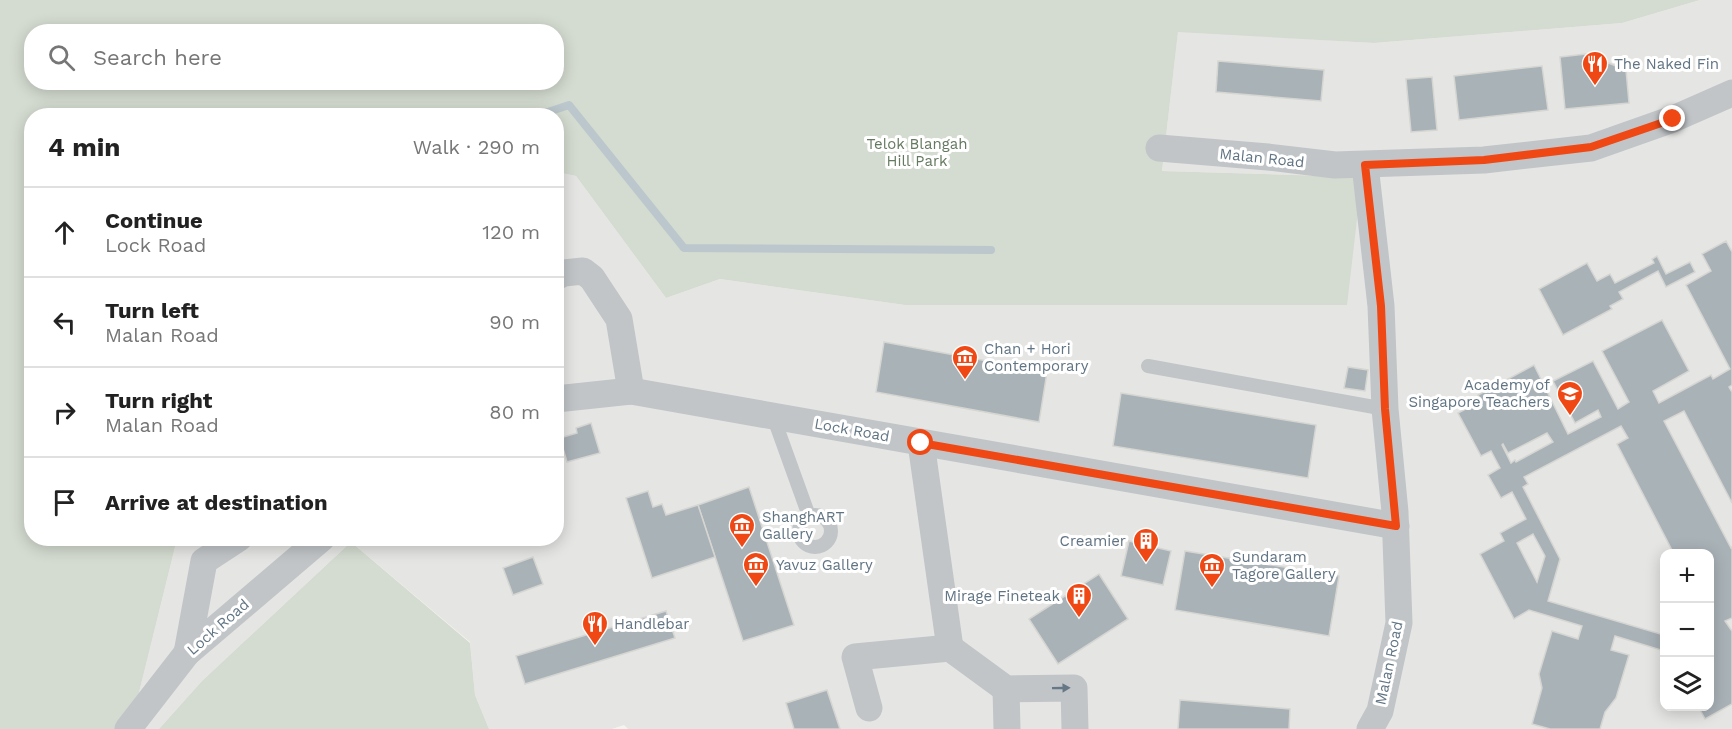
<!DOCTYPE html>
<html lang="en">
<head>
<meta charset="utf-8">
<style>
  body { margin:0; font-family:"Work Sans",sans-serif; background:#f6f6f6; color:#222 }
  .controls { position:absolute; right:18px; bottom:18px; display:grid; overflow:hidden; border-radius:12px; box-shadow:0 3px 15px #0003 }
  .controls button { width:54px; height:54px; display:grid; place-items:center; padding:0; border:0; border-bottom:2px solid #e0e0e0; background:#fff; color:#222; font:30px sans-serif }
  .stop { position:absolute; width:18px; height:18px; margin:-14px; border:4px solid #ef4815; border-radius:50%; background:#fff }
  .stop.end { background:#ef4815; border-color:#fff; box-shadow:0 2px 6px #0008 }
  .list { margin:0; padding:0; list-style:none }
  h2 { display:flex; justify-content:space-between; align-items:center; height:78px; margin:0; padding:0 24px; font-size:26px }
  h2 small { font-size:20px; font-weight:400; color:#767676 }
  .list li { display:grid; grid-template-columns:39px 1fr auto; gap:18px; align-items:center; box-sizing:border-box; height:90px; padding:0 24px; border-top:2px solid #e0e0e0 }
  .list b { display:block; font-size:22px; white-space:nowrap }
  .list p { margin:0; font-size:20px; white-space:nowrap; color:#767676 }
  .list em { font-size:20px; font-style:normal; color:#767676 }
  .icon { flex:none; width:33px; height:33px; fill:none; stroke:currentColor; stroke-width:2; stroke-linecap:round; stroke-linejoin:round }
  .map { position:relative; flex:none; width:1732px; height:729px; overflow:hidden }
  .search { position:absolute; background:#fff; box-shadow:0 3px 15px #0003; left:24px; top:24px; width:540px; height:66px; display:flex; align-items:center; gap:15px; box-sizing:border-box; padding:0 21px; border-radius:24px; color:#767676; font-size:22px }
  .panel { position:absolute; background:#fff; box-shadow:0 3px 15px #0003; left:24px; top:108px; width:540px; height:438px; border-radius:24px }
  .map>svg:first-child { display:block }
</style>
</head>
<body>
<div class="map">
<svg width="1732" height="729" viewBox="0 0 1732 729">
  <rect width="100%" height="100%" fill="#f4f4ef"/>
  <!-- built -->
  <path fill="#e5e6e3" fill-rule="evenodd" d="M1700,0H1732V729H628L624,725L612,729H489L475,695L470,642L351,542L202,681L159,729H130L177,539L556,538L557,172L576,176L666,298L720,279L905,305H1346L1362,177L1162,171L1178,31L1374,43L1622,23ZM1664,554H1710V706H1664Z"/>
  <!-- green -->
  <g fill="#d4dbd0" fill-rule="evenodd">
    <path d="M0,0H1700L1622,23L1374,43L1178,32L1162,171L1362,177L1347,305H905L720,279L666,298L576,176L557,172L556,116H32V538L177,539L130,729H0ZM32,32H556V82H32Z"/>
    <polygon points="351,542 470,643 475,695 489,729 159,729 202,681"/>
  </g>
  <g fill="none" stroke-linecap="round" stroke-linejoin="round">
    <!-- stream -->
    <polyline stroke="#bbc7cc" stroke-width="8" points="536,116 569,105 684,248 991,250"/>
  </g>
  <!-- building -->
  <g fill="#a9b2b7" stroke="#d5d5d2" stroke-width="1.5" fill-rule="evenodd">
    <polygon points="1586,54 1626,70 1629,103 1565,109 1560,57"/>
    <polygon points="1218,61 1324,70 1321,101 1216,92"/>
    <polygon points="1542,66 1548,110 1459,120 1454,76"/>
    <polygon points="1432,77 1437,130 1411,132 1406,79"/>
    <path d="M1726,241L1732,252V385L1729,387L1732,392V503L1684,411L1664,421L1731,548L1732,547V618L1725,621L1732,631V704L1705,719L1698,706H1710V554H1674L1617,444L1628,438L1621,426L1524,477L1528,484L1523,487L1560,559L1548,601L1664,635V651L1615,636L1611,650L1629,655L1616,698L1605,712L1600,729H1550L1532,724L1542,688L1539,674L1552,631L1578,639L1582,626L1529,610L1514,619L1480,554L1504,541L1500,533L1526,519L1512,492L1501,498L1488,475L1500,468L1491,451L1481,456L1458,413L1481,401L1478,395L1534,365L1568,434L1601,417L1598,410L1575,423L1553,381L1593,361L1618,409L1629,402L1602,351L1662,320L1689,371L1653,391L1659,403L1711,375L1713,379L1730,369L1686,285L1711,271L1702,254ZM1547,433L1553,442L1516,462L1515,460L1511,463L1502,445L1503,444L1508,453ZM1533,534L1545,556L1537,582L1517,543Z"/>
    <polygon points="1657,256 1666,274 1690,262 1695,272 1666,287 1658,271 1619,292 1623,299 1610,306 1612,309 1563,335 1539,289 1587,263 1597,281 1610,274 1615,283 1654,263 1652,259"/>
    <polygon points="884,342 1047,372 1039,422 876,392"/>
    <polygon points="1348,367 1368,370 1365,391 1344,388"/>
    <polygon points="1121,393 1316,425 1308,478 1113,446"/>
    <polygon points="591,423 600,453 567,462 560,438 577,433 576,428"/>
    <polygon points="749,487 794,625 743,641 698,505"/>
    <polygon points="648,491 653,507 662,504 666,515 698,505 715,557 652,578 626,498"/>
    <polygon points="1129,541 1171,551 1163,585 1121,576"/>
    <polygon points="1185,551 1339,576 1329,636 1175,610"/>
    <polygon points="533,557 543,584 513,595 503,568"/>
    <polygon points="1099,574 1128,619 1058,664 1029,619"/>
    <polygon points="666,611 675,638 525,684 516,656"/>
    <polygon points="827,690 840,729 794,729 786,703"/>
    <polygon points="1180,700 1290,709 1289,729 1178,729"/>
  </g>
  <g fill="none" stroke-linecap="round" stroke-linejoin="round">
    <!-- service -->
    <g stroke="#c1c5c8" stroke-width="14">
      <polyline points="1148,366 1385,409"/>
      <polyline points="773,416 809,516"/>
      <circle cx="815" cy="531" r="16"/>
    </g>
    <!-- minor -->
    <g stroke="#c1c5c8" stroke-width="27">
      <polyline points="1159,148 1268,157 1335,165 1484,160 1591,148 1673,119 1732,93"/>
      <polyline points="1365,165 1381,306 1385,409 1395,512 1399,623 1380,711 1370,729"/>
      <polyline points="556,277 564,273 583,271 592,278 619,319 631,391"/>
      <polyline points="556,399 631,391 1396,526"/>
      <polyline points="921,443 950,648"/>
      <polyline points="187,653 204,561 239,538"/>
      <polyline points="1006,689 1007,729"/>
      <polyline points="869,708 855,657 950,648 1006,689 1074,688 1075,729"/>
      <polyline points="128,729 187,653 322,538"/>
    </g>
  </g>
  <!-- one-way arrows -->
  <defs><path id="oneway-solid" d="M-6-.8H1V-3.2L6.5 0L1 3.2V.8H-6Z" transform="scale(1.5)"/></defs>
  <use fill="#667886" href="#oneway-solid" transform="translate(1061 688) rotate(-1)"/>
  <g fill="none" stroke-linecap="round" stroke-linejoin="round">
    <!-- route -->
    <polyline stroke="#ef4815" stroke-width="8" points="921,443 1396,526 1385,409 1381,306 1365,165 1484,160 1591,147 1673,119"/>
  </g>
  <!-- icons -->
  <defs>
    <symbol id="restaurant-pin" viewBox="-11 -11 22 30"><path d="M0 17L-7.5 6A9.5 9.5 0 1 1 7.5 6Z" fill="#ef4815" stroke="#fff"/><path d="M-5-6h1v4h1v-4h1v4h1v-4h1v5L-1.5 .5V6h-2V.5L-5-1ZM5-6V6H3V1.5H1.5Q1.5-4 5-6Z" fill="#fff"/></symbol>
    <symbol id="museum-pin" viewBox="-11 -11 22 30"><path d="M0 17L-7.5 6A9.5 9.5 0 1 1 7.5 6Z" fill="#ef4815" stroke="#fff"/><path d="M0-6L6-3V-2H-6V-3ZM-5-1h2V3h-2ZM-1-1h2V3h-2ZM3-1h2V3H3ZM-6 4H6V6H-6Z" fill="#fff"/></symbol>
    <symbol id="school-pin" viewBox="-11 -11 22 30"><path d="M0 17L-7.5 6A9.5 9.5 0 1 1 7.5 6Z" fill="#ef4815" stroke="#fff"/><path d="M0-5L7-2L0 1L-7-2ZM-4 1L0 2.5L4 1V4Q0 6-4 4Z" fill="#fff"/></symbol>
    <symbol id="building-pin" viewBox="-11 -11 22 30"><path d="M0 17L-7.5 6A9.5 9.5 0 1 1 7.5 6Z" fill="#ef4815" stroke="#fff"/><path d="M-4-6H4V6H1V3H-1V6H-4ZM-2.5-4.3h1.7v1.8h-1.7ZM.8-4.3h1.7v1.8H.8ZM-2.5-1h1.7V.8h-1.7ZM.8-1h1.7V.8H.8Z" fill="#fff"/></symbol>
  </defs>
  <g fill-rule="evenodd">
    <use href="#restaurant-pin" x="1580" y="49" width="30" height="40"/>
    <use href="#museum-pin" x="950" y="343" width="30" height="40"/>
    <use href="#school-pin" x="1555" y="379" width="30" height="40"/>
    <use href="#museum-pin" x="727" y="511" width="30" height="40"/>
    <use href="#building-pin" x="1131" y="526" width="30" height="40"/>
    <use href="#museum-pin" x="741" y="550" width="30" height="40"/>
    <use href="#museum-pin" x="1197" y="551" width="30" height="40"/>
    <use href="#building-pin" x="1064" y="581" width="30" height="40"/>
    <use href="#restaurant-pin" x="580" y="609" width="30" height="40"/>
  </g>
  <g text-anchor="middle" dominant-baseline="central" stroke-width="6" stroke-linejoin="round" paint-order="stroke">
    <!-- poi labels -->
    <g font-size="15" fill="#617483" stroke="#fff" text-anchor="start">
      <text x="1614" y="64">The Naked Fin</text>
      <text x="984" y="349">Chan + Hori<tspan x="984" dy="17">Contemporary</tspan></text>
      <text x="1550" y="385" text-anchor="end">Academy of<tspan x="1550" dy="17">Singapore Teachers</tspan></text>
      <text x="762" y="517">ShanghART<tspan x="762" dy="17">Gallery</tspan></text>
      <text x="1126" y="541" text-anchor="end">Creamier</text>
      <text x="1232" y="557">Sundaram<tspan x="1232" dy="17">Tagore Gallery</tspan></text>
      <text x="776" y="565">Yavuz Gallery</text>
      <text x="1060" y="596" text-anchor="end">Mirage Fineteak</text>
      <text x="614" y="624">Handlebar</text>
    </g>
    <!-- park labels -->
    <g font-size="15" fill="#657960" stroke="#fff">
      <text x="917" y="144">Telok Blangah<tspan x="917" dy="17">Hill Park</tspan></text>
    </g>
    <!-- street labels -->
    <g font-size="15" fill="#617483" stroke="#fff">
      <text transform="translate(1262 158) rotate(6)">Malan Road</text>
      <text transform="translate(852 430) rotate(10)">Lock Road</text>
      <text transform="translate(218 627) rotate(-41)">Lock Road</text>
      <text transform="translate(1389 663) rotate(-78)">Malan Road</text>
    </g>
  </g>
</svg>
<div class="controls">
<button>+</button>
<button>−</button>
<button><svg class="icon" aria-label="layers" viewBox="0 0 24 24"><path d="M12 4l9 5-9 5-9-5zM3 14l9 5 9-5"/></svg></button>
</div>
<div class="stop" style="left:921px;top:443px"></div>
<div class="stop end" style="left:1673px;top:119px"></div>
<div class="search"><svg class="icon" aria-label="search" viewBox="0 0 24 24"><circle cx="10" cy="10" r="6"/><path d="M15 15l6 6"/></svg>Search here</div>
<section class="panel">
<h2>4 min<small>Walk · 290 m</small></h2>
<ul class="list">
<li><svg class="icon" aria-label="ahead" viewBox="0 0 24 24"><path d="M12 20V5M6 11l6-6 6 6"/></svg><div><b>Continue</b><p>Lock Road</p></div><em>120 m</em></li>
<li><svg class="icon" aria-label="left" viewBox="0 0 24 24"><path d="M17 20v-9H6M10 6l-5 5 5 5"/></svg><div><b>Turn left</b><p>Malan Road</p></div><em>90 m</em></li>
<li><svg class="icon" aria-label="right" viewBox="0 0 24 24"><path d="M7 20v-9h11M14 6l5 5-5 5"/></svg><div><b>Turn right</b><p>Malan Road</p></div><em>80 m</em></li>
<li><svg class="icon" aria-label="arrive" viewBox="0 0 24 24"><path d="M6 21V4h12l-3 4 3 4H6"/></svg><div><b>Arrive at destination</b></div></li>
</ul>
</section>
</div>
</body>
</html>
